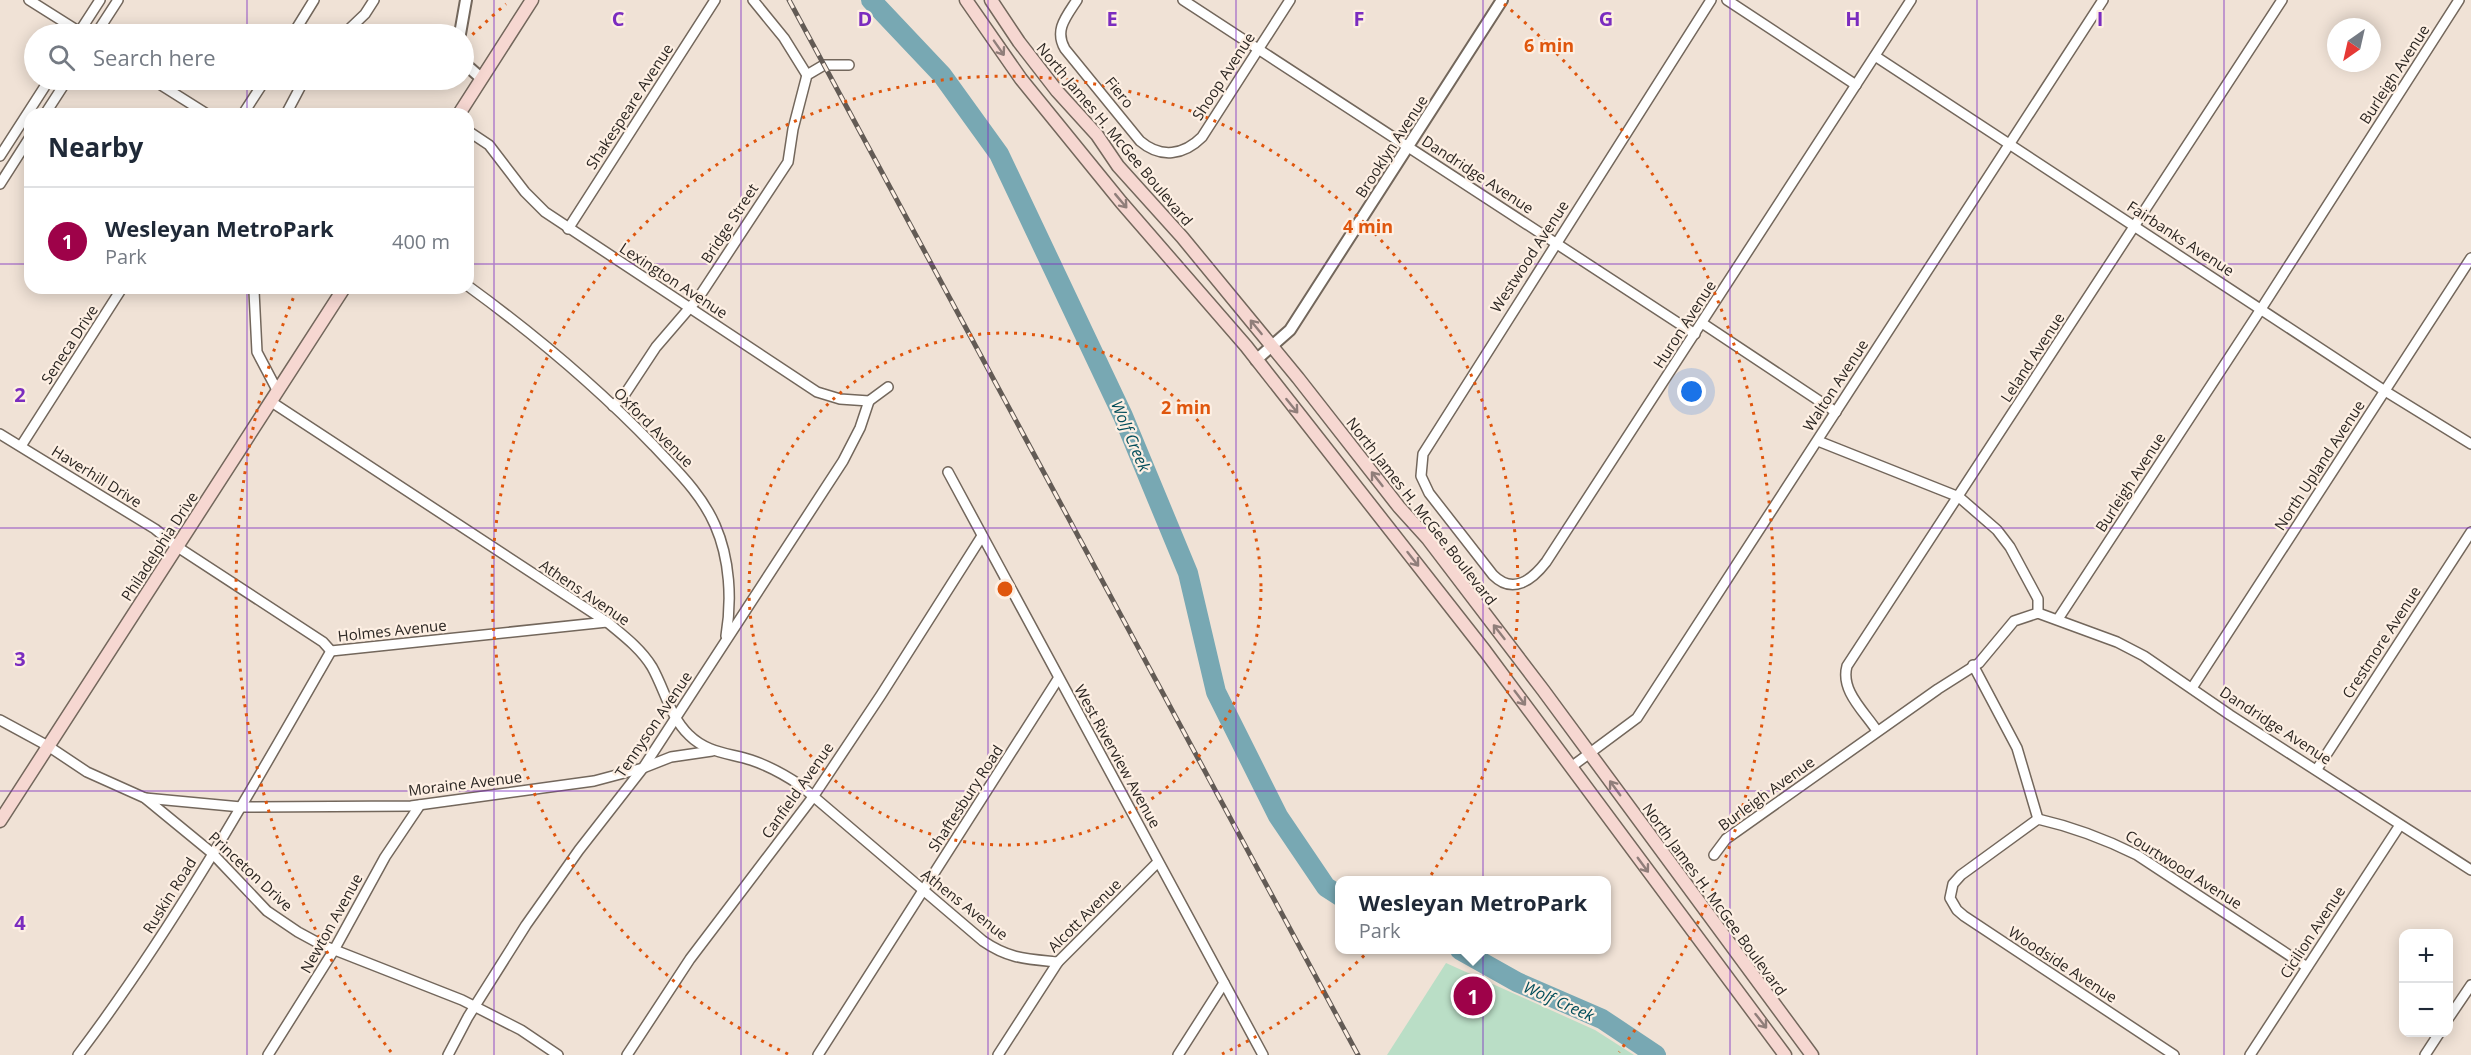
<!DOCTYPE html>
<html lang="en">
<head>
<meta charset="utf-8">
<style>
  body { margin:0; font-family:"Open Sans",sans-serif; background:#f2f2f3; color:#1f2937 }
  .controls { position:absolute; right:18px; bottom:18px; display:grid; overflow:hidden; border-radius:12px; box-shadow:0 3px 15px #0003 }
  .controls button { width:54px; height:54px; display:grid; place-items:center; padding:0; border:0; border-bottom:2px solid #e0e1e3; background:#fff; color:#1f2937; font:30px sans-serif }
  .compass { position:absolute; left:2327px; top:18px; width:54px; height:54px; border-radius:50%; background:#fff; box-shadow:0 3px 15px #0003; rotate:214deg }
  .you { position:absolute; left:1692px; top:392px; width:21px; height:21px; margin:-15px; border:4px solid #fff; border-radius:50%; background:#1a73e8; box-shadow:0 0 0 9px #1a73e833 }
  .badge { display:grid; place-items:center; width:39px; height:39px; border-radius:50%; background:#9e0249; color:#fff; font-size:20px; font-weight:700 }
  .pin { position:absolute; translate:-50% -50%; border:3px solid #fff; box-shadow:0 2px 6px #0006 }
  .popup { position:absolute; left:1335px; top:876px; width:276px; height:78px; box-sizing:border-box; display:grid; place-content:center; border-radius:12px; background:#fff; filter:drop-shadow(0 2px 4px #0005); font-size:20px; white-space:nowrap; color:#747a83 }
  .popup b { font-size:22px; color:#1f2937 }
  .popup::after { content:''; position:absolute; left:50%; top:100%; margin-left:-12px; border:12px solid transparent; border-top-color:#fff }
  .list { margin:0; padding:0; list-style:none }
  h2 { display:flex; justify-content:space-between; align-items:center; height:78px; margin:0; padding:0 24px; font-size:26px }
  h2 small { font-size:20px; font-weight:400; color:#747a83 }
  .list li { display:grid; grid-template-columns:39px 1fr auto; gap:18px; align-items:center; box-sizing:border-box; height:108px; padding:0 24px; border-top:2px solid #e0e1e3 }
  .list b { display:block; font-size:22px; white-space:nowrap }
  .list p { margin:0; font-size:20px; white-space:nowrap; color:#747a83 }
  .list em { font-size:20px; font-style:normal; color:#747a83 }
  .icon { flex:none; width:33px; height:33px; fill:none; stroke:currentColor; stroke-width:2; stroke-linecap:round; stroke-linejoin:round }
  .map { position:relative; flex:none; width:2471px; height:1055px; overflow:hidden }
  .search { position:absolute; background:#fff; box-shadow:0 3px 15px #0003; left:24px; top:24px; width:450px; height:66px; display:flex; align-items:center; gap:15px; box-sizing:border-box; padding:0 21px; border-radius:33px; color:#747a83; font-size:22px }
  .panel { position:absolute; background:#fff; box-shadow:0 3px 15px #0003; left:24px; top:108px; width:450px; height:186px; border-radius:18px }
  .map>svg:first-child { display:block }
</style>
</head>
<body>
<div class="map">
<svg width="2471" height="1055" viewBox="0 0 2471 1055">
  <rect width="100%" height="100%" fill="#f0e2d6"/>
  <!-- park -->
  <polygon fill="#badec6" points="1446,963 1595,1030 1634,1055 1387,1055"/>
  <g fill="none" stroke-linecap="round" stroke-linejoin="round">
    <!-- river -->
    <g stroke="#78a8b3" stroke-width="20">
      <polyline points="871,0 942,75 999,154 1123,416 1188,573 1216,692 1278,816 1326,887 1340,896"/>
      <polyline points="1460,950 1517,982 1602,1019 1656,1055"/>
    </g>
    <defs>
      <g id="minor">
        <polyline points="29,0 83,34"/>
        <polyline points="753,0 784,38 807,75"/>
        <path d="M1077,0C1066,17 1054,30 1065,49L1140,141C1161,159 1184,155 1202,137L1290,0"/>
        <polyline points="1183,0 1695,334"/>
        <path d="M1711,0L1423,454L1421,476L1429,493L1493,575C1513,595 1532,580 1546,562L1911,0"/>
        <polyline points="1727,0 1856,85"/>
        <polyline points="78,34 100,0"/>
        <polyline points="96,34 118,0"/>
        <polyline points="293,34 314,0"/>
        <polyline points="344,34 365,14 374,0"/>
        <polyline points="1875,56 2385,391 2471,444"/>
        <polyline points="153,80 207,114"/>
        <polyline points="45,114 67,80"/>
        <polyline points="243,114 265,80"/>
        <polyline points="286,114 304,80"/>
        <polyline points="468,131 489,145 525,192 545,212 817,392 840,399 869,401 888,387"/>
        <polyline points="0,156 49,80"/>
        <polyline points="0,184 30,137"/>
        <polyline points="568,229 715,0"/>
        <path d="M468,286C534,334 597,387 654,446C677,471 701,493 715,525C730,559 732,600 726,636"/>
        <polyline points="254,291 257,352 277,390"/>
        <polyline points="1702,323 1836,412"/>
        <path d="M270,401L607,622C624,636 641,649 652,667C665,690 670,717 689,735C707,753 729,753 751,760C769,766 785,775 800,785L983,941C1009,959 1027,959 1058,962"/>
        <polyline points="613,406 625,394 656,347 699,297 788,162 793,129 807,75 824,65 849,65"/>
        <polyline points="0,434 155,529 176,546 323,642 331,651"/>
        <polyline points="1818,441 1959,497 1997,530 2010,547 2038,599 2038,613"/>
        <polyline points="21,446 122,288"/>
        <polyline points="948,472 1263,1055"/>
        <polyline points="2058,619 2261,309 2459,0"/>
        <polyline points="331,651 607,622"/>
        <polyline points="1973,665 2017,748 2038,819"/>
        <polyline points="2192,688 2471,258"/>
        <polyline points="0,720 48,746 87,772 145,798 212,853 267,911 298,932 322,945 462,1000 521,1030 558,1055"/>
        <path d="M1877,731C1865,712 1840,691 1847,666L2282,0"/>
        <polyline points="1571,767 1637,718 2103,0"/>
        <polyline points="2317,769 2471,532"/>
        <polyline points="145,798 241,807 411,806 594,781 643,768 671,757 712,751"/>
        <polyline points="1714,855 1726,839 1938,689 1979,663 2014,621 2038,613 2117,642 2144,656 2230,715 2471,870"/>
        <polyline points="2448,1019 2471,985"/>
        <path d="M78,1055C174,928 252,789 331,651"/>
        <polyline points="268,1055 334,950 385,857 420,805"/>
        <polyline points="448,1055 468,1017 526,925 579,850 643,768 843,461 860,428 869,401"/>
        <polyline points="627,1055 690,959 813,797 881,695 982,536"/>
        <polyline points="818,1055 1058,679"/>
        <polyline points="998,1055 1058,962 1158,862"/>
        <polyline points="1178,1055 1224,983"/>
        <path d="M2174,1055L1964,916L1957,910L1950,898L1953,884L1961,875L2038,819C2073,827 2105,839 2137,855L2307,967"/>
        <polyline points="2250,1055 2400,825"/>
        <polyline points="2425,1055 2440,1032"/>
      </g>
      <g id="tertiary">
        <polyline points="460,34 466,0"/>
        <polyline points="464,63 481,78"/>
        <polyline points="1256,360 1290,330 1502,0"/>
      </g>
      <g id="secondary">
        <polyline points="966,0 1021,79 1121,202 1246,346 1485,651 1785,1055"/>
        <polyline points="991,0 1019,42 1057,91 1097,135 1118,166 1182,237 1298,378 1399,507 1428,539 1543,690 1812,1055"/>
        <polyline points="459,114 532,0"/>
        <polyline points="0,821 344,288"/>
      </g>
    </defs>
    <!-- minor casing -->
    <use href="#minor" stroke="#73675c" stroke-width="12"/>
    <!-- tertiary casing -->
    <use href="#tertiary" stroke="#73675c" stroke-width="14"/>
    <!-- secondary casing -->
    <use href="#secondary" stroke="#73675c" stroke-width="15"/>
    <!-- minor -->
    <use href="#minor" stroke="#fff" stroke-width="9"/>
    <!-- tertiary -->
    <use href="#tertiary" stroke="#fff" stroke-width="10"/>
    <!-- secondary -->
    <use href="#secondary" stroke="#f6d7d1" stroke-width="12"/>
    <defs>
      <polyline id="rail" points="789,0 1358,1055"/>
    </defs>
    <!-- rail casing -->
    <use href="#rail" stroke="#635b55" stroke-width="5"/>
    <!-- rail -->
    <use href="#rail" stroke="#fdefe3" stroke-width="3" stroke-dasharray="9" stroke-linecap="butt"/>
  </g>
  <!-- one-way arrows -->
  <defs><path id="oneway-shaft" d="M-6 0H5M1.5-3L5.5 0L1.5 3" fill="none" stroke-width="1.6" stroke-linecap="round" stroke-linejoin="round" transform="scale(1.5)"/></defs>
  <g stroke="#907e7a">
    <use href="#oneway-shaft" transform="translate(999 48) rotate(55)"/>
    <use href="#oneway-shaft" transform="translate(1121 201) rotate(50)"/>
    <use href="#oneway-shaft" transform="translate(1256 327) rotate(-129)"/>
    <use href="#oneway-shaft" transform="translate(1292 406) rotate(51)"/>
    <use href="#oneway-shaft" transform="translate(1377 479) rotate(-128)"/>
    <use href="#oneway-shaft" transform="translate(1413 559) rotate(52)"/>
    <use href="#oneway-shaft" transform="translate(1499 632) rotate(-128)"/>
    <use href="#oneway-shaft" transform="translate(1520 698) rotate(53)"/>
    <use href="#oneway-shaft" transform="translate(1615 788) rotate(-126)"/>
    <use href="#oneway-shaft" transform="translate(1643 865) rotate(54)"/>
    <use href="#oneway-shaft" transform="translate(1761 1021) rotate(52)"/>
  </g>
  <!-- grid -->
  <path fill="none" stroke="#7b2cbf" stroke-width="1.5" stroke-opacity="0.55" d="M247,0V34M494,0V1055M741,0V1055M988,0V1055M1236,0V1055M1483,0V1055M1730,0V1055M1977,0V1055M2224,0V1055M247,80V114M0,264H30M468,264H2471M247,288V1055M0,528H2471M0,791H2471"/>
  <!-- distance rings -->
  <g fill="none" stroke="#df560d" stroke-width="3" stroke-dasharray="3 6">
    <circle cx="1005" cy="589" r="256"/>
    <path d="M788 1054A513 513 0 1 1 1222 1054"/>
    <path d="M391 1052A769 769 0 0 1 297 289M466 41A769 769 0 0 1 506 4M1504 4A769 769 0 0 1 1619 1052"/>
  </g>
  <g text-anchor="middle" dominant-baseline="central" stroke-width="4.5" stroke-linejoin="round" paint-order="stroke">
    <!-- street labels -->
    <g font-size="15" fill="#2b2622" stroke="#fdefe3">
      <text transform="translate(2394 74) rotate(-57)">Burleigh Avenue</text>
      <text transform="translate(1223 76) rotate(-57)">Shoop Avenue</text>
      <text transform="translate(1120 92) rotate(51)">Fiero</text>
      <text transform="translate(629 106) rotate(-57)">Shakespeare Avenue</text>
      <text transform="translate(1115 134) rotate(50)">North James H. McGee Boulevard</text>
      <text transform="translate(1391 146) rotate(-57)">Brooklyn Avenue</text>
      <text transform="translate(1478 174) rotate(33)">Dandridge Avenue</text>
      <text transform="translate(729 223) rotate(-57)">Bridge Street</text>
      <text transform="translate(2181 238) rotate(33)">Fairbanks Avenue</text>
      <text transform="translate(1529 256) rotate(-57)">Westwood Avenue</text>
      <text transform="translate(674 280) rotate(33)">Lexington Avenue</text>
      <text transform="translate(1684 324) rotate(-57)">Huron Avenue</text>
      <text transform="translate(69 344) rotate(-57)">Seneca Drive</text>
      <text transform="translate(2032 357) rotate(-57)">Leland Avenue</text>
      <text transform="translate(1835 385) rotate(-57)">Walton Avenue</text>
      <text transform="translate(654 427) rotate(45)">Oxford Avenue</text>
      <text transform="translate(2319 465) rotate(-57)">North Upland Avenue</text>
      <text transform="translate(97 476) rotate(32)">Haverhill Drive</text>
      <text transform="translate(2130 482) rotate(-57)">Burleigh Avenue</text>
      <text transform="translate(1422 511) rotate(52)">North James H. McGee Boulevard</text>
      <text transform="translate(159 546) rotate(-57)">Philadelphia Drive</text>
      <text transform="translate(585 592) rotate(34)">Athens Avenue</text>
      <text transform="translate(392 630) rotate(-6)">Holmes Avenue</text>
      <text transform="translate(2381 642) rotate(-57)">Crestmore Avenue</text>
      <text transform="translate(653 724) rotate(-56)">Tennyson Avenue</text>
      <text transform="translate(2276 725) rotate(33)">Dandridge Avenue</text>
      <text transform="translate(1118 756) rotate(61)">West Riverview Avenue</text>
      <text transform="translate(465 783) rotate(-7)">Moraine Avenue</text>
      <text transform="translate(797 790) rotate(-55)">Canfield Avenue</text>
      <text transform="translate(1766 793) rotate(-36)">Burleigh Avenue</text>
      <text transform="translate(965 798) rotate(-57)">Shaftesbury Road</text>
      <text transform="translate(2184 869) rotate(32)">Courtwood Avenue</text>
      <text transform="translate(251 871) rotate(43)">Princeton Drive</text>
      <text transform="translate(169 895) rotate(-58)">Ruskin Road</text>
      <text transform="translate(1715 899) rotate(54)">North James H. McGee Boulevard</text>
      <text transform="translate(965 904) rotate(38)">Athens Avenue</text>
      <text transform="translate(1084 915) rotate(-45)">Alcott Avenue</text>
      <text transform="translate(331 923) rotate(-61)">Newton Avenue</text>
      <text transform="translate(2312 932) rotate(-57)">Cicilion Avenue</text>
      <text transform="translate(2063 964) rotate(33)">Woodside Avenue</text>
    </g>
    <!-- water labels -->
    <g font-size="16" font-style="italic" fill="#024d5a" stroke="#fdefe3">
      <text transform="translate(1131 436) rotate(67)">Wolf Creek</text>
      <text transform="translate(1559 1001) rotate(24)">Wolf Creek</text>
    </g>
  </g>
  <g font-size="20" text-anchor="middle" font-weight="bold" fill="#7b2cbf" stroke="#fdefe3" stroke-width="4.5" stroke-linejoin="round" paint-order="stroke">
    <text x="618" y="26">C</text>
    <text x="865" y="26">D</text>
    <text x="1112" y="26">E</text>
    <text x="1359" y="26">F</text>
    <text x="1606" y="26">G</text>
    <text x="1853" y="26">H</text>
    <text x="2100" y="26">I</text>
    <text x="20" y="402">2</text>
    <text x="20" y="666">3</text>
    <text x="20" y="930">4</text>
  </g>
  <circle cx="1005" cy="589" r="9" fill="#df560d" stroke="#fdefe3" stroke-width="3"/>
  <g font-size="18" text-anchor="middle" font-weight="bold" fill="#df560d" stroke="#fdefe3" stroke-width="4.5" stroke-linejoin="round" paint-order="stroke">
    <text x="1549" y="52">6 min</text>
    <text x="1368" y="233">4 min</text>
    <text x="1186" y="414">2 min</text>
  </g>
</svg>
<div class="controls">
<button>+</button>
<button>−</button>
</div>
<svg class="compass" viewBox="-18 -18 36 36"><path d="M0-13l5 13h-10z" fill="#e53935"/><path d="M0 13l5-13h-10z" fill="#747a83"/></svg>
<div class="you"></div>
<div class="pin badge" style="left:1473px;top:996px">1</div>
<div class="popup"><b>Wesleyan MetroPark</b>Park</div>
<div class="search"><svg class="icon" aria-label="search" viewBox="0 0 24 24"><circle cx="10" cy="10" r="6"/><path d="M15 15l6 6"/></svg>Search here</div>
<section class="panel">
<h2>Nearby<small></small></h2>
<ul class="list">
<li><span class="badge">1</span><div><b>Wesleyan MetroPark</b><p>Park</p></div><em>400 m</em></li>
</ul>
</section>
</div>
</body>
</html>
